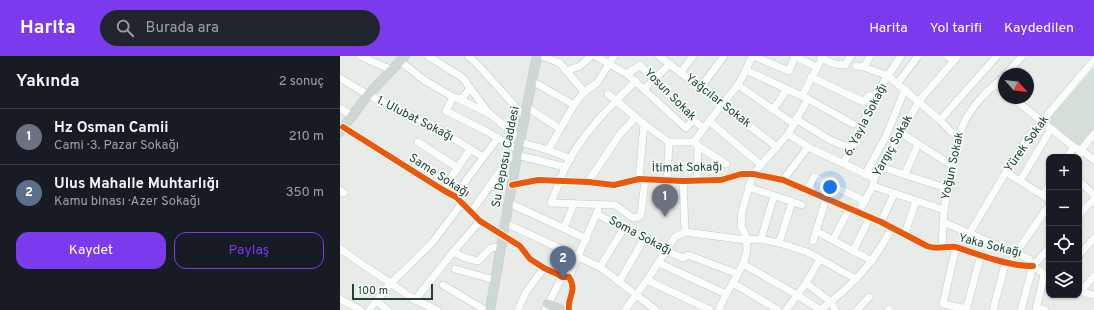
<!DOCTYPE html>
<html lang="tr">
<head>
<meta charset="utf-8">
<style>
  body { margin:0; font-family:Overpass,sans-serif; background:#20242c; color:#f1f3f6 }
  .controls { position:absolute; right:12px; bottom:12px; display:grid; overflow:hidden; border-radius:8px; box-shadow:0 1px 3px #0004 }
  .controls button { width:36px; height:36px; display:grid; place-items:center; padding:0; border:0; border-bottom:1px solid #363941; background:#171b24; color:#f1f3f6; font:20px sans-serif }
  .compass { position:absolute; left:658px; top:12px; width:36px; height:36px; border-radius:50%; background:#171b24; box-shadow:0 1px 3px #0004; rotate:117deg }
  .scale { position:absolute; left:12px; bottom:10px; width:81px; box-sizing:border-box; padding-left:4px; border:2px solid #214333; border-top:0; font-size:11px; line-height:14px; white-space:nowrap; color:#214333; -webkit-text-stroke:3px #f5fbf7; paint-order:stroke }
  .you { position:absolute; left:490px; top:131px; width:14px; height:14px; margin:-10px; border:3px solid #fff; border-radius:50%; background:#1a73e8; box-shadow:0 0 0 6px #1a73e833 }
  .badge { display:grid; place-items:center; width:26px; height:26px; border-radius:50%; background:#7c3aed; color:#fff; font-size:13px; font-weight:700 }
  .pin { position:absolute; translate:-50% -33px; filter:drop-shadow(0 1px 2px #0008) }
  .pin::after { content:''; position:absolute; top:21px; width:14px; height:12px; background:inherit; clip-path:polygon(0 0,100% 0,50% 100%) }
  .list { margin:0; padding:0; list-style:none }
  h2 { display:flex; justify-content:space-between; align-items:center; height:52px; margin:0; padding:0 16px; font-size:17px }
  h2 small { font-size:13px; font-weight:400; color:#9ea1a6 }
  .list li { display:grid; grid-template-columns:26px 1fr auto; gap:12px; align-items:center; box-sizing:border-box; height:56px; padding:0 16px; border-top:1px solid #363941 }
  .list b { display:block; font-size:15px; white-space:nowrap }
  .list p { margin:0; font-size:13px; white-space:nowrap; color:#9ea1a6 }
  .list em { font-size:13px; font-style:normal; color:#9ea1a6 }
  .actions { display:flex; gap:8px; padding:12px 16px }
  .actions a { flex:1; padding:9px 0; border:1px solid #7c3aed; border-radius:12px; text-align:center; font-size:14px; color:#7c3aed }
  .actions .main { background:#7c3aed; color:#fff }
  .icon { flex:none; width:22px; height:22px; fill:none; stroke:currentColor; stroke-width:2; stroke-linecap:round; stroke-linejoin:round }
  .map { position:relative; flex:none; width:754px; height:254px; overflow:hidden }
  header { display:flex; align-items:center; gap:24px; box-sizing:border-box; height:56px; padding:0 20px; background:#7c3aed; color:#fff }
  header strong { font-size:19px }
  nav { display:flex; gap:22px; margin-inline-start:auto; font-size:14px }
  .search { width:280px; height:36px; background:#20242c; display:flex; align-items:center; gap:10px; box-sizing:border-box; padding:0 14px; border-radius:22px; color:#9ea1a6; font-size:15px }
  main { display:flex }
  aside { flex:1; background:#171b24 }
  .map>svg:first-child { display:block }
</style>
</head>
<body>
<header>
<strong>Harita</strong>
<div class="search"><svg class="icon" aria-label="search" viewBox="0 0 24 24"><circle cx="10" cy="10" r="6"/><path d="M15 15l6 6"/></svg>Burada ara</div>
<nav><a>Harita</a><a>Yol tarifi</a><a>Kaydedilen</a></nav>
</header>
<main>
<aside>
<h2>Yakında<small>2 sonuç</small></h2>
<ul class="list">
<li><span class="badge" style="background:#6b7280">1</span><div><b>Hz Osman Camii</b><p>Cami · 3. Pazar Sokağı</p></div><em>210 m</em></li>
<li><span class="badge" style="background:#5c6f8a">2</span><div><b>Ulus Mahalle Muhtarlığı</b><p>Kamu binası · Azer Sokağı</p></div><em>350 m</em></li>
</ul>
<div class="actions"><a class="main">Kaydet</a><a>Paylaş</a></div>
</aside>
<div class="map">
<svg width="754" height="254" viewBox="0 0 754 254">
  <rect width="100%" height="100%" fill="#e7ece9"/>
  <!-- built -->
  <polygon fill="#d4dfd8" points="754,12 754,74 740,91 709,66 709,63"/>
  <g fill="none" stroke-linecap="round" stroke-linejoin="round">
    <defs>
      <g id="minor">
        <polyline points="20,0 52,14"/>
        <polyline points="88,0 123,22 130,32"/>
        <polyline points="128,0 137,8 185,61"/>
        <polyline points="202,0 220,7 244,36"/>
        <polyline points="255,0 287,18 300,9 353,64 364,72"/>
        <polyline points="319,0 437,91"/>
        <polyline points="413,0 449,15 455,0"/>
        <polyline points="454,0 477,11"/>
        <polyline points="607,0 614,5"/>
        <polyline points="481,2 494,8 505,9 511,0"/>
        <polyline points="60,5 84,24 113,41 106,55 146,75 178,94"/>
        <polyline points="516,10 524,11 548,20 600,64 610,75 619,80"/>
        <polyline points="524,11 530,0"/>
        <polyline points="406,14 468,43 513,68"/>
        <polyline points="226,15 240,10 251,0"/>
        <polyline points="341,16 353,0"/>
        <polyline points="287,18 346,72 353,64"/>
        <polyline points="666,18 682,0"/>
        <polyline points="471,21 524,46 528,40 535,39"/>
        <polyline points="0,22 28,39 92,69 143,101"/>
        <polyline points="192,25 234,49"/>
        <path d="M296,25C270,51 241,78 225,112C220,123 216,135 211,147L275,149L293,162L299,161L301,158L305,124"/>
        <polyline points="558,27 578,0"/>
        <polyline points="398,29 454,68"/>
        <polyline points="657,29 664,35"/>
        <polyline points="361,31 384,0"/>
        <polyline points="304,33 330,8"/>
        <polyline points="268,38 304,68 329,86 354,86"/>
        <polyline points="462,40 483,0"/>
        <polyline points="117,42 121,44 130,32 148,56"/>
        <polyline points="673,42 734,91 741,94 754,104"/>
        <polyline points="121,44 150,58 180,83"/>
        <polyline points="187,51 220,73"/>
        <polyline points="0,52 12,60"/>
        <polyline points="433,54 447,33"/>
        <polyline points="456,63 490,84 512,93"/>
        <polyline points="600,64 657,0"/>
        <polyline points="369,65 421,109"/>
        <path d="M3,71L103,134L116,141L140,165L180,190L190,203L204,212L217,218L222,221H229C238,236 227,240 229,254"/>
        <polyline points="561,77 613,110"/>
        <polyline points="448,78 468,91 534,122"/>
        <polyline points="78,86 118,112"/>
        <polyline points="180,86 208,94 231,103"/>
        <polyline points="358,90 386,108"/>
        <polyline points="208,94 234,49 244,36 257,27 274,0"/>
        <polyline points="727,101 734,91"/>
        <polyline points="738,101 741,94 754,78"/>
        <polyline points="503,107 512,93 535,39 561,0"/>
        <polyline points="541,111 609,133"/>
        <polyline points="666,116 709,143"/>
        <polyline points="565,118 578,88"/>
        <polyline points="525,119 546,80 565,33"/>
        <polyline points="299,123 304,68"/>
        <polyline points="327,124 329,86"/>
        <polyline points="443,124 468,91"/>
        <polyline points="343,125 345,176"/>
        <polyline points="357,125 358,90 354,86 369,65 398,29 406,14 412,0"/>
        <polyline points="680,125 711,73"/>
        <polyline points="739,125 754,139"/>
        <polyline points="248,126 280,78 296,61"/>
        <path d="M172,129L198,124L248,126L274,129L299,123L343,125L381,124L401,118H413L443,124L541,166L587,190C598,194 605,190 616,191C636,198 672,211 693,210"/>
        <polyline points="533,130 604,154"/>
        <polyline points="408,131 462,149"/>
        <polyline points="0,134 4,137"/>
        <polyline points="103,134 130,93"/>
        <polyline points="467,134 474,121 525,145"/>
        <polyline points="703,139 709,129"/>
        <polyline points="116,141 127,123 158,82"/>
        <polyline points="169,147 247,183"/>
        <polyline points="132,155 167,105 177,99 225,111"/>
        <polyline points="518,157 533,130 534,122 551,95 579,45 618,0"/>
        <polyline points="257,158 326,195 343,202 348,199 398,218"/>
        <polyline points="739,159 754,143"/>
        <polyline points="541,166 554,138"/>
        <polyline points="603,166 689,203 693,210 709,222"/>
        <polyline points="165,167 260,211 316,254"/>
        <polyline points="224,172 234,148"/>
        <polyline points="476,175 532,205"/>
        <polyline points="345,176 406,184 421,183 439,187 467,196 516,223"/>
        <polyline points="565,177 576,145"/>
        <polyline points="629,178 666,116 687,83 754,4"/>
        <polyline points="421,183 434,140"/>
        <polyline points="493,184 509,153"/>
        <polyline points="473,185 486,143"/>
        <polyline points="439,187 452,146"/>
        <polyline points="616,191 603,248 627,253"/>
        <path d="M602,192L604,154L619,80C623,66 631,53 641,42C648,34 657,28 664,20"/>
        <polyline points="0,193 75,244 97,254"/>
        <polyline points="513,195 530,161"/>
        <polyline points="113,196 126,202 138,205 151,192 161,191"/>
        <polyline points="676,197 709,149"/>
        <polyline points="739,199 754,182"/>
        <polyline points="319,207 386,238"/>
        <polyline points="403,208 457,239 480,254"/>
        <polyline points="260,211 284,172"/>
        <polyline points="115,213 155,224"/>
        <polyline points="229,221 258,154"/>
        <polyline points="307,224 370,254"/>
        <polyline points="279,226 304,183"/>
        <polyline points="393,227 438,254"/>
        <polyline points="466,227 491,246 495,254"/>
        <polyline points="103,229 145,254"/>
        <polyline points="739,235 754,239"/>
        <polyline points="741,235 754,220"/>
        <polyline points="0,243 21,254"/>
        <polyline points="75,244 113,196 140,165"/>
        <polyline points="36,245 48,254"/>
        <polyline points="696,252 705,254"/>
        <polyline points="29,254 50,228 92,187 122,147"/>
        <polyline points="178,254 186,236 204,212"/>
        <polyline points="205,254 222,221"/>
        <polyline points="285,254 307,224 335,181 345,176"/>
        <polyline points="379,254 386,238 393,227 403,208 407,195 406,180 401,170 402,155 413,118 448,78 468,43"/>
        <polyline points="446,254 466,227 480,203"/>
        <path d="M480,254C513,229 532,209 552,172"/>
        <polyline points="517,254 529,241"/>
        <polyline points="548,254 549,253"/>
        <polyline points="626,254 641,199"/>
        <polyline points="653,254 666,205"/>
        <polyline points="681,254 693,210 709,192"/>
        <polyline points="696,254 704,219"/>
      </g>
      <g id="major">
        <polyline points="0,76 28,39 65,0"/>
        <polyline points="208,248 221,254"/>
        <polyline points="150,254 178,94 197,0"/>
      </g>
    </defs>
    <!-- minor casing -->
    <use href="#minor" stroke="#c4c9c6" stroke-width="8"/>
    <!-- major casing -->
    <use href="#major" stroke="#c1cbc6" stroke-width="10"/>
    <!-- minor -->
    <use href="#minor" stroke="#fbfcfc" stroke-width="7"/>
    <!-- major -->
    <use href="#major" stroke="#ced8d3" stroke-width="9"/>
    <defs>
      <g id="cycleway">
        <path d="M3,71L103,134L116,141L140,165L180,190L190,203L204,212L217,218L222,221H229C238,236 227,240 229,254"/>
        <path d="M172,129L198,124L248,126L274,129L299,123L343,125L381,124L401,118H413L443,124L541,166L587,190C598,194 605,190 616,191C636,198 672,211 693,210"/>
      </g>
    </defs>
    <!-- cycleway casing -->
    <use href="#cycleway" stroke="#f5fbf7" stroke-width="8"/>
    <!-- cycleway -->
    <use href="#cycleway" stroke="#e8590c" stroke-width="6"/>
  </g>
  <g text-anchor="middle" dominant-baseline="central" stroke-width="3.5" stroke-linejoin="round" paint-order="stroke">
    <!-- street labels -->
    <g font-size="12" fill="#214333" stroke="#f5fbf7">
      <text transform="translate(330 39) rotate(45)">Yosun Sokak</text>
      <text transform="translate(378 45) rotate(38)">Yağcılar Sokak</text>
      <text transform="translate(75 63) rotate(27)">1. Ulubat Sokağı</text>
      <text transform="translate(526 64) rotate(-63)">6. Yayla Sokağı</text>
      <text transform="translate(687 88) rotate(-54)">Yürek Sokak</text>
      <text transform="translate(553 90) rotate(-61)">Yargıç Sokak</text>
      <text transform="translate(166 101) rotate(-79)">Su Deposu Caddesi</text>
      <text transform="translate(613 110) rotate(-78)">Yoğun Sokak</text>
      <text transform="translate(347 112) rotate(-1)">İtimat Sokağı</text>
      <text transform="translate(99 120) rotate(33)">Same Sokağı</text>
      <text transform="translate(300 180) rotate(28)">Soma Sokağı</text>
      <text transform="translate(650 190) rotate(14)">Yaka Sokağı</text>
    </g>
  </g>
</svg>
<div class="controls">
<button>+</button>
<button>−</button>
<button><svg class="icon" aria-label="locate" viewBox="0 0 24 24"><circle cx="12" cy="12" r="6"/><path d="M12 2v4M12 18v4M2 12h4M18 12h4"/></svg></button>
<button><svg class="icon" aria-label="layers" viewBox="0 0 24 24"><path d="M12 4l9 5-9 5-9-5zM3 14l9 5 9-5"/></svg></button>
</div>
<svg class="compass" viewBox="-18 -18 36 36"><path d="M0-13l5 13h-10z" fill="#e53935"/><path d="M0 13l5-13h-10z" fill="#9ea1a6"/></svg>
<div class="scale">100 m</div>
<div class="you"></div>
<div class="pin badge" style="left:325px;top:161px;background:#6b7280">1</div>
<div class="pin badge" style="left:223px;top:223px;background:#5c6f8a">2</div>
</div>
</main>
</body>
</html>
